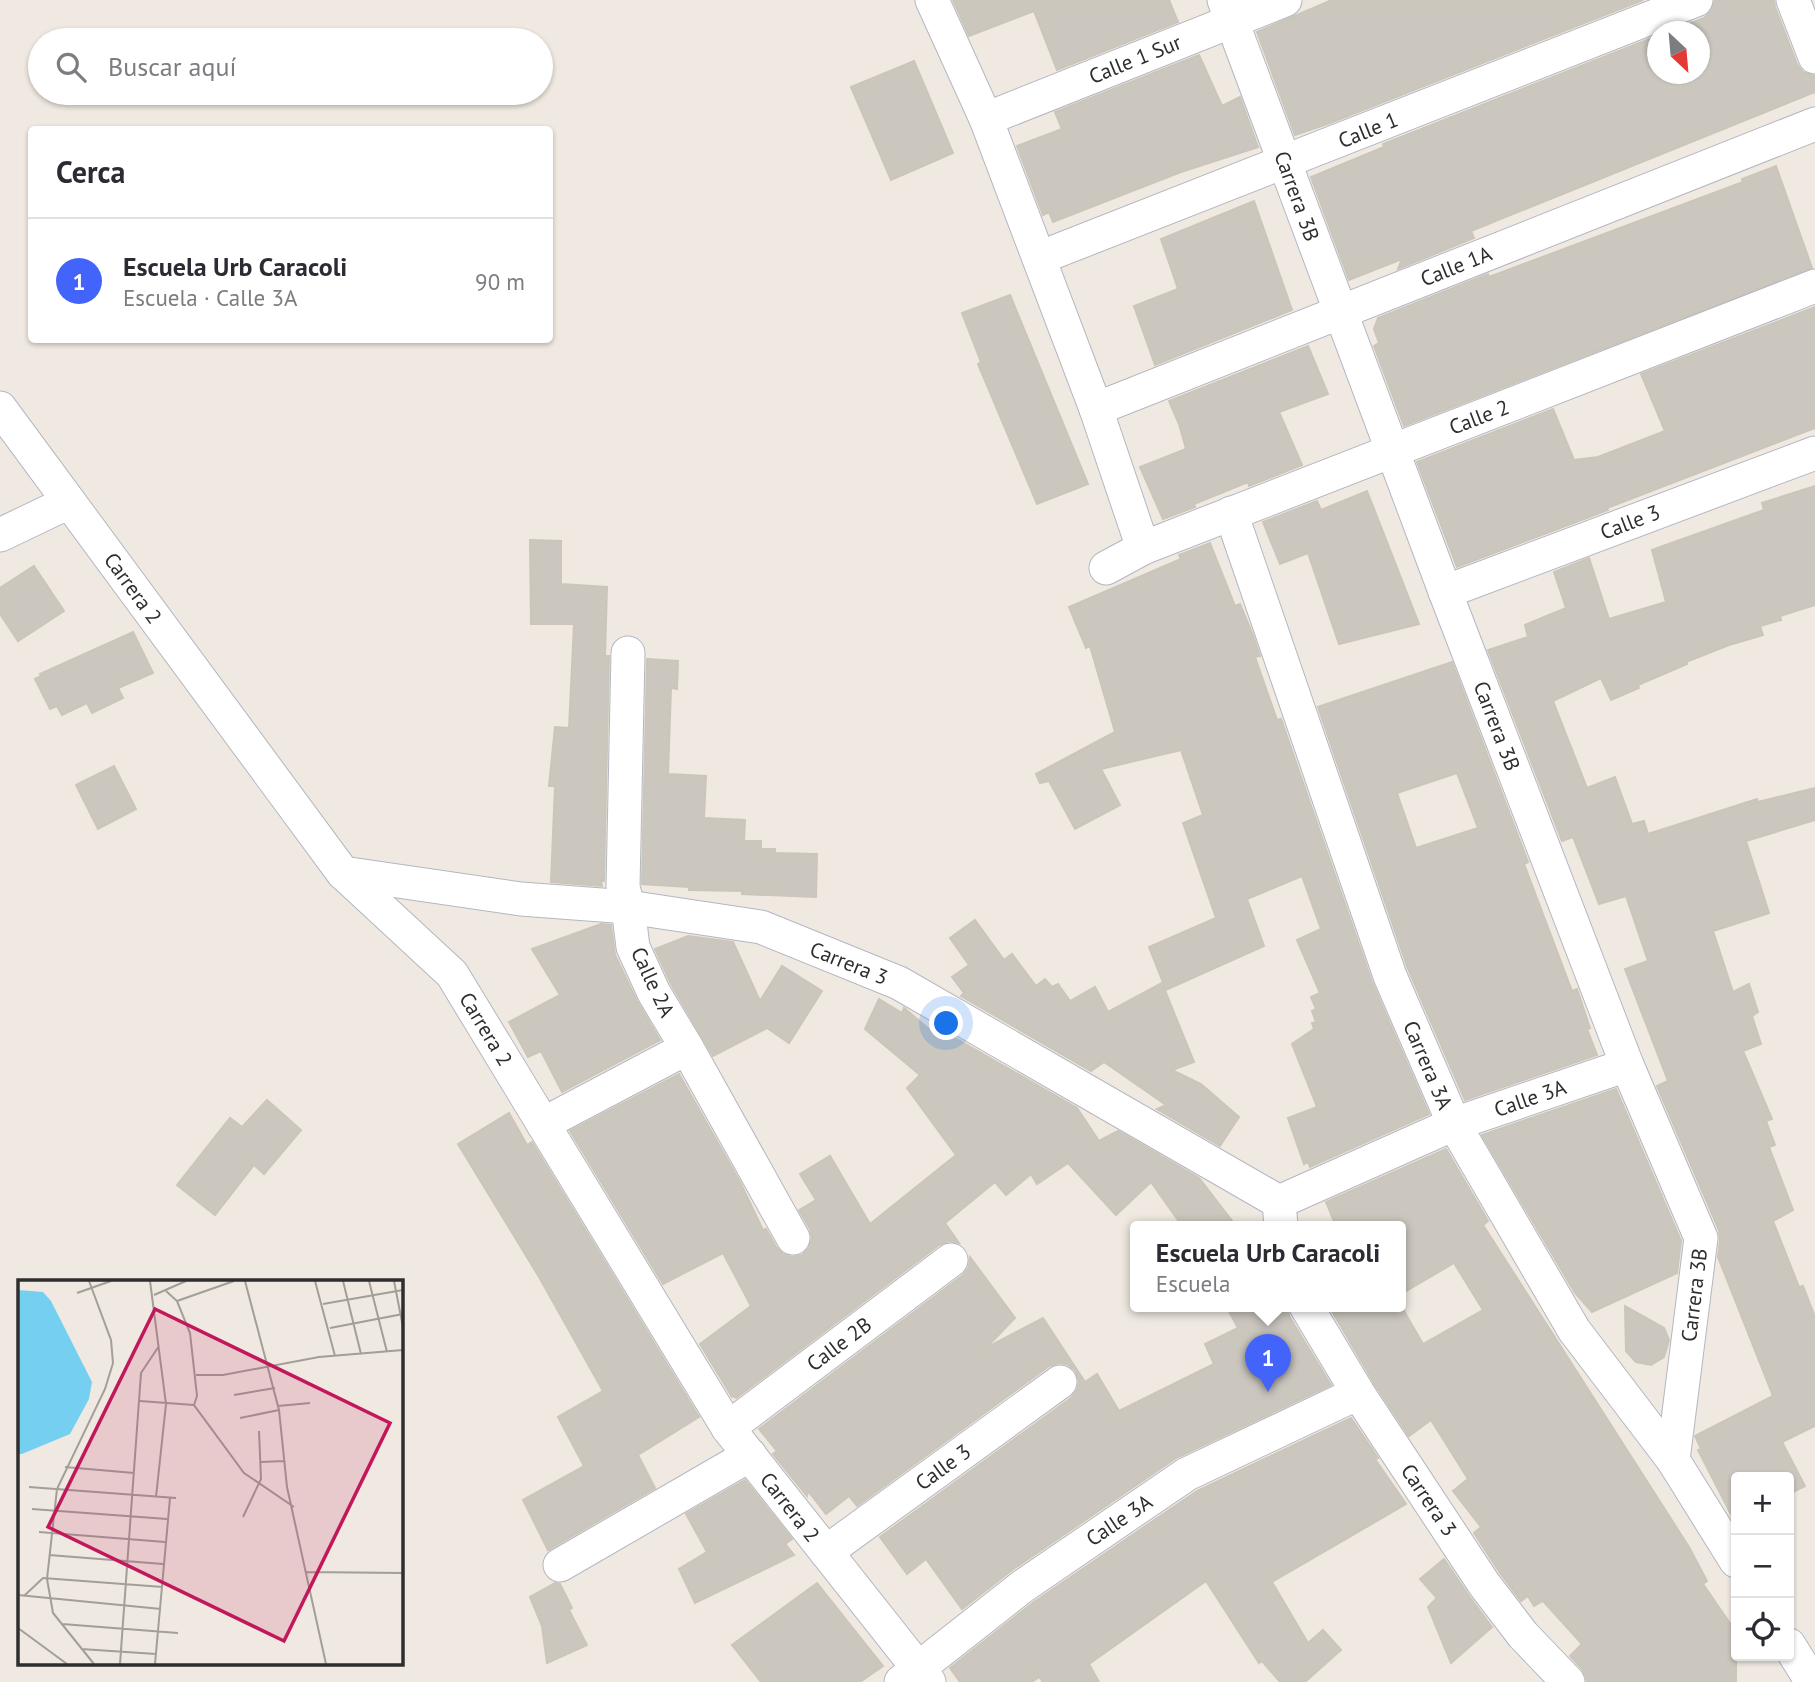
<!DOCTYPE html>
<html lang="es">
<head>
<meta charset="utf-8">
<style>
  body { margin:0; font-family:"PT Sans",sans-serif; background:#f7f7f7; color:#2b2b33 }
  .controls { position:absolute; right:21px; bottom:21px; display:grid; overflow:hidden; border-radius:7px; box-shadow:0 2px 5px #0004 }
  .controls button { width:63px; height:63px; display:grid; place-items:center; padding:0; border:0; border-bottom:2px solid #e1e1e2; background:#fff; color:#2b2b33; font:35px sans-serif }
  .compass { position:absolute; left:1647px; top:21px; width:63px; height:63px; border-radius:50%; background:#fff; box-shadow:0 2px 5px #0004; rotate:154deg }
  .you { position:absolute; left:947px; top:1024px; width:24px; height:24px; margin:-18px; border:5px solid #fff; border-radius:50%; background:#1a73e8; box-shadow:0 0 0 10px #1a73e833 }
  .badge { display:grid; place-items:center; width:46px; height:46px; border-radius:50%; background:#4264fb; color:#fff; font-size:23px; font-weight:700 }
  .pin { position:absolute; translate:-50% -58px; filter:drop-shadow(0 2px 4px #0008) }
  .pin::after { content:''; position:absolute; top:37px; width:24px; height:21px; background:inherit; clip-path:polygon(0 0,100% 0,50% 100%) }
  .popup { position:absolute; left:1130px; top:1221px; width:276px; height:91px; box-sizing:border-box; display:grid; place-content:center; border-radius:7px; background:#fff; filter:drop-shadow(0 2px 5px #0005); font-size:23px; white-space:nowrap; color:#7c7c81 }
  .popup b { font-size:26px; color:#2b2b33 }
  .popup::after { content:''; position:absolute; left:50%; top:100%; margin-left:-14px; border:14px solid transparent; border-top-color:#fff }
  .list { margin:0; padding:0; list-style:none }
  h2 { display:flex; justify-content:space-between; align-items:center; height:91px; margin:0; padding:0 28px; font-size:30px }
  h2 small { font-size:23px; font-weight:400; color:#7c7c81 }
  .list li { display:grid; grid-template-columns:46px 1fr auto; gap:21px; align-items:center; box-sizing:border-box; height:126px; padding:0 28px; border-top:2px solid #e1e1e2 }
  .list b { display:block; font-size:26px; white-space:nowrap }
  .list p { margin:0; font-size:23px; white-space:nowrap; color:#7c7c81 }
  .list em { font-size:23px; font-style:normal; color:#7c7c81 }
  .icon { flex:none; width:38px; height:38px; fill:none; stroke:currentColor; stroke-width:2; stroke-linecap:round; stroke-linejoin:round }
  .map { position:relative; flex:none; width:1815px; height:1682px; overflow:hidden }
  .search { position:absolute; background:#fff; box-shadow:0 2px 5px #0004; left:28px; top:28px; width:525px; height:77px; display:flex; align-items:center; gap:18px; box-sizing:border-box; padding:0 24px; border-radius:38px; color:#7c7c81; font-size:26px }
  .panel { position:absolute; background:#fff; box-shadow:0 2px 5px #0004; left:28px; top:126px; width:525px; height:217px; border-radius:7px }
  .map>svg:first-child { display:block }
</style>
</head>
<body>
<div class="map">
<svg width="1815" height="1682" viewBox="0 0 1815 1682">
  <rect width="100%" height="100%" fill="#efe9e1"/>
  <!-- building -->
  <g fill="#cbc7bf" stroke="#cbc5ba" stroke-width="2" fill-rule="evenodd">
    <polygon points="953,0 1169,0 1178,22 1057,70 1034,11 969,36"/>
    <polygon points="1332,0 1643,0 1330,123 1295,135 1257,32"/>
    <polygon points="1715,0 1774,0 1775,7 1797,64 1803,72 1815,76 1815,92 1471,231 1474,238 1398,269 1402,259 1349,280 1311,177 1384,147 1383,144 1657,36 1657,74 1699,74 1699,32 1668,32 1704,18 1711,11"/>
    <polygon points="1199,55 1222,106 1240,97 1258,147 1181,172 1053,222 1049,212 1043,215 1017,146 1062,129 1055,112"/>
    <polygon points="914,61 953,153 891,180 851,87"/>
    <polygon points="1776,166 1812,268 1404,426 1374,346 1379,343 1374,329 1378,318 1488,274 1489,277 1743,182 1742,179"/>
    <polygon points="1254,201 1292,310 1155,365 1134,306 1178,289 1161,239"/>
    <polygon points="1010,295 1088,484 1037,504 978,364 981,362 962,313"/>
    <polygon points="1815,307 1815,428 1607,508 1608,510 1457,567 1417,462 1553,409 1574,460 1598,457 1665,431 1641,374"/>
    <polygon points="1308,346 1328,394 1279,412 1302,465 1249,486 1248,482 1194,504 1195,507 1163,519 1140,467 1186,449 1179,424 1169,401"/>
    <polygon points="1815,486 1815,605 1780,616 1781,620 1760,626 1763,635 1729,645 1686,662 1687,664 1638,685 1639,688 1611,700 1601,678 1553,701 1587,788 1615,777 1632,824 1644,821 1648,834 1757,799 1758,802 1815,788 1815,820 1746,841 1769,913 1713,931 1733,992 1749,984 1758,1012 1752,1016 1761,1044 1743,1051 1772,1119 1766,1121 1775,1145 1769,1147 1793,1210 1773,1221 1799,1287 1803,1286 1815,1317 1815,1426 1782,1442 1805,1486 1789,1494 1789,1477 1736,1477 1736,1521 1735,1522 1698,1450 1701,1449 1695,1436 1773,1396 1718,1257 1720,1240 1719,1230 1657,1086 1668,1081 1625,969 1648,961 1626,896 1599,904 1573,837 1562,841 1488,650 1528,637 1525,625 1566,608 1554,572 1589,558 1609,619 1666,602 1652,550 1764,510 1762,503"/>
    <polygon points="1367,491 1419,624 1339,644 1308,553 1280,564 1263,522 1317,501 1321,510"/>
    <polygon points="530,540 561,541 561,584 607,587 605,656 609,656 604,881 601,881 602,886 551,882 555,786 549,786 555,727 569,728 574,624 531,624"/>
    <polygon points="1210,543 1235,606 1240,604 1253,635 1260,656 1255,657 1277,720 1281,719 1372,982 1429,1114 1310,1167 1308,1162 1304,1164 1288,1118 1317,1107 1292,1044 1314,1029 1312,1023 1316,1022 1312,1011 1316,1009 1311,997 1320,993 1297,940 1321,929 1302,876 1247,899 1264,946 1166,990 1149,947 1216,918 1183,823 1203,815 1181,750 1101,769 1120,805 1075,829 1049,781 1040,783 1036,774 1115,732 1090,646 1086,648 1069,607 1181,559 1179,555"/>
    <polygon points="34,566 64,611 18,641 0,614 0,588"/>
    <polygon points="133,632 153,673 118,688 123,698 92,713 87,703 62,715 57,706 50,709 35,679 41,676 40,674"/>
    <polygon points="647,659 678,661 677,689 671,688 668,774 706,776 704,818 745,820 744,841 761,841 761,849 775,849 775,853 817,854 816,897 742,894 742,891 689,890 689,887 642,884"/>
    <path d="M1452,662L1528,862L1524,864L1572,991L1577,989L1590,1028L1587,1029L1597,1055L1465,1100L1408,969L1318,707ZM1457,773L1478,828L1416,848L1397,793Z"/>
    <polygon points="114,766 136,809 98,829 76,785"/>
    <polygon points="975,920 1004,960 1012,954 1036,986 1045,979 1052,987 1058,984 1070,1001 1095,987 1108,1012 1162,983 1194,1062 1172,1070 1201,1084 1239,1117 1220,1146 1157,1109 1166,1105 1104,1062 1091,1071 961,996 964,993 952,977 969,965 950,938"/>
    <polygon points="601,924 611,925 615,955 637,1001 660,1040 562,1092 541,1051 528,1057 509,1022 560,995 532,949"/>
    <polygon points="688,936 733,942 760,1001 782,966 822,991 789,1043 767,1028 713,1056 671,984 655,949"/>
    <polygon points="879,999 902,1013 904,1008 930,1030 934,1026 1077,1108 1099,1141 1118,1131 1199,1178 1236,1226 1182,1226 1151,1182 1116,1215 1068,1163 1037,1184 1031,1174 1006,1195 995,1182 945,1223 959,1243 949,1241 939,1245 736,1398 734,1396 732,1397 700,1344 751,1306 723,1253 663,1284 570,1131 679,1074 740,1182 763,1230 766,1229 776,1247 783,1254 792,1257 802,1255 809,1248 812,1238 810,1229 799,1210 816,1200 800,1174 830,1156 870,1224 956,1155 907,1088 920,1075 865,1029"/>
    <polygon points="1616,1089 1681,1241 1677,1273 1592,1312 1575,1293 1482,1135"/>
    <polygon points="267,1100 301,1130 264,1174 254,1165 215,1215 177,1185 230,1118 242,1127"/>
    <polygon points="509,1113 527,1145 532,1142 699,1417 638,1455 655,1488 548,1550 523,1500 584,1466 558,1417 603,1391 539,1277 458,1144"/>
    <polygon points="1446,1149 1488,1221 1483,1225 1689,1547 1707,1581 1703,1584 1736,1632 1736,1682 1587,1682 1586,1677 1582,1669 1570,1656 1582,1644 1543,1601 1534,1606 1528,1596 1521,1601 1500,1573 1474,1533 1481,1527 1453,1491 1468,1479 1431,1420 1409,1436 1374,1383 1329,1306 1401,1306 1423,1344 1483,1310 1454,1263 1401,1294 1401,1226 1336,1226 1326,1202"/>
    <polygon points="970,1257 1015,1318 986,1348 1043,1318 1085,1382 1097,1374 1119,1411 1214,1364 1205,1344 1238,1328 1226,1306 1287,1306 1289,1316 1331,1385 1176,1458 1012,1570 962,1609 926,1559 907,1574 880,1537 1071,1398 1077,1390 1079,1381 1075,1370 1067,1364 1059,1363 1049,1366 857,1506 849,1496 826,1514 808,1491 807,1496 773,1454 777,1451 759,1429 963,1275 969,1267"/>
    <polygon points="1625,1306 1664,1328 1669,1340 1664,1357 1651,1365 1636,1362 1626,1351"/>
    <polygon points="1351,1418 1378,1458 1375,1459 1406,1504 1272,1582 1308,1643 1323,1630 1341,1650 1305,1682 1280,1682 1262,1661 1259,1663 1206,1581 1089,1664 1099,1682 1043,1682 1039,1677 1032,1682 960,1682 950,1668 1034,1602 1197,1491"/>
    <polygon points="745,1480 792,1539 785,1544 794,1555 695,1603 679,1569 707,1552 686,1514"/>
    <polygon points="1444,1559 1469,1596 1492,1627 1451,1663 1428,1607 1437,1598 1420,1579"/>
    <polygon points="555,1583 560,1584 572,1608 569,1610 587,1645 547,1663 542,1626 530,1597"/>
    <polygon points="817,1583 883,1666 860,1682 761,1682 732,1645"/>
  </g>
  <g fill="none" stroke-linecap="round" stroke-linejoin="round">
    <defs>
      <g id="street">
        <polyline points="932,0 986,119 1096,409 1143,548"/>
        <polyline points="1224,0 1446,594 1627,1065 1701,1238 1673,1460"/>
        <polyline points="1793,0 1815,57"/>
        <polyline points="986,119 1285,0"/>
        <polyline points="1039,258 1696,0"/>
        <polyline points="0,408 343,873 452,974 728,1428 929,1682"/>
        <polyline points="1096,409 1815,124"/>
        <polyline points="1231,513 1390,976 1454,1124 1574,1330 1673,1460 1736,1561"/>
        <polyline points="0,535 69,502"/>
        <polyline points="1106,568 1143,548 1815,286"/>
        <polyline points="1445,592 1815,453"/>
        <polyline points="628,653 623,887 628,907 633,947 654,993 687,1048 793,1238"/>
        <polyline points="343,873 521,899 628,907 761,927 899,983 1279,1202 1281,1226"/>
        <polyline points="543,1124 687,1048"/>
        <polyline points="1279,1202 1454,1124 1627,1065"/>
        <polyline points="1306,1306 1358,1393 1484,1584 1523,1635 1568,1682"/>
        <polyline points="728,1428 951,1260"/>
        <polyline points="826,1552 1060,1382"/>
        <polyline points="560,1565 750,1455"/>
        <polyline points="1789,1645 1812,1682"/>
        <polyline points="901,1682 1023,1586 1187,1474 1358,1393"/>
      </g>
    </defs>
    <!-- street casing -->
    <use href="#street" stroke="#b4b7c1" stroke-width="35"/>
    <!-- street -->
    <use href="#street" stroke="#fff" stroke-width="33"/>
  </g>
  <g text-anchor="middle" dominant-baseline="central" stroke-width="5" stroke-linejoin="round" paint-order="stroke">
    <!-- street labels -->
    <g font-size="21" fill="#2e2e2e" stroke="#fff">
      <text transform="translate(1135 59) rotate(-22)">Calle 1 Sur</text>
      <text transform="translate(1368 130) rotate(-22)">Calle 1</text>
      <text transform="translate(1297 196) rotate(70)">Carrera 3B</text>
      <text transform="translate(1456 266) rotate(-22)">Calle 1A</text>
      <text transform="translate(1479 417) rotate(-21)">Calle 2</text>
      <text transform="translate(1630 522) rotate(-21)">Calle 3</text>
      <text transform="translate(133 588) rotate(54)">Carrera 2</text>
      <text transform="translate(1497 726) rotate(69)">Carrera 3B</text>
      <text transform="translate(849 963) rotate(22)">Carrera 3</text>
      <text transform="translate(653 982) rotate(65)">Calle 2A</text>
      <text transform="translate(486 1029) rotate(59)">Carrera 2</text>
      <text transform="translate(1428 1065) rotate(67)">Carrera 3A</text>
      <text transform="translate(1530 1098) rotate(-19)">Calle 3A</text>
      <text transform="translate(1694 1295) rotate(-83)">Carrera 3B</text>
      <text transform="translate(839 1344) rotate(-37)">Calle 2B</text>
      <text transform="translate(943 1467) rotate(-36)">Calle 3</text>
      <text transform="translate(1429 1500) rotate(56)">Carrera 3</text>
      <text transform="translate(790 1507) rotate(52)">Carrera 2</text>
      <text transform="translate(1119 1520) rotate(-34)">Calle 3A</text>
    </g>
  </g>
  <!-- overview -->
  <g transform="translate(18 1280)">
    <rect width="385" height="385" fill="#efe9e1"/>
    <path d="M0,10L25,12L33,21L74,102L71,119L52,154L4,174H0Z" fill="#75cff0"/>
    <path fill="none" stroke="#a29e99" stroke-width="2" d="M71,1L93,60L95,83L87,109L39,209L29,299L35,333L76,384M132,1L148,124L138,217M227,1L261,130L269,207L308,384M297,1L317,76M325,1L343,74M351,1L369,72M376,1L385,47M148,11L159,21L172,53L179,116L176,125L226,193L276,227M59,13L93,1M136,15L168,1M159,21L216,1M305,24L385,10M312,48L385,34M178,95H205L301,77L385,70M216,115L257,108M122,121L176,125M260,126L292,123M222,138L261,130M243,182L266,181M47,187L116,193M11,207L158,218M14,229L149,239M225,237L243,199L241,151M21,252L147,262M31,275L145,284M288,292L385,293M0,315L143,329M6,316L25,298L145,307M44,344L160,353M0,348L49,384M63,369L138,374M102,384L123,93L141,66M137,384L152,218"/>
    <path fill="#c2185b" fill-opacity="0.15" stroke="#c2185b" stroke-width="3.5" d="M137,29L372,143L266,361L30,247Z"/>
    <rect width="385" height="385" fill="none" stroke="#2e2e2e" stroke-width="3.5"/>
  </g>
</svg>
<div class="controls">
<button>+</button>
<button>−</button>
<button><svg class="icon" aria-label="locate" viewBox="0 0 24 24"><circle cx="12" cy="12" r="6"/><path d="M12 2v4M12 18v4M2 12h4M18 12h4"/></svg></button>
</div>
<svg class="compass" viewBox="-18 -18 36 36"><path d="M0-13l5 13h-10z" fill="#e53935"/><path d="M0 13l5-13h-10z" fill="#7c7c81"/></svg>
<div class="you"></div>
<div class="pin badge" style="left:1268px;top:1392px">1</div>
<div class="popup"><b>Escuela Urb Caracoli</b>Escuela</div>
<div class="search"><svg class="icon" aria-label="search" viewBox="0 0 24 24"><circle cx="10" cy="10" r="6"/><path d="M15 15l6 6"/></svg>Buscar aquí</div>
<section class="panel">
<h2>Cerca<small></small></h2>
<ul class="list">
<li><span class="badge">1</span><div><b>Escuela Urb Caracoli</b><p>Escuela · Calle 3A</p></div><em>90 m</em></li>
</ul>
</section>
</div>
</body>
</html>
